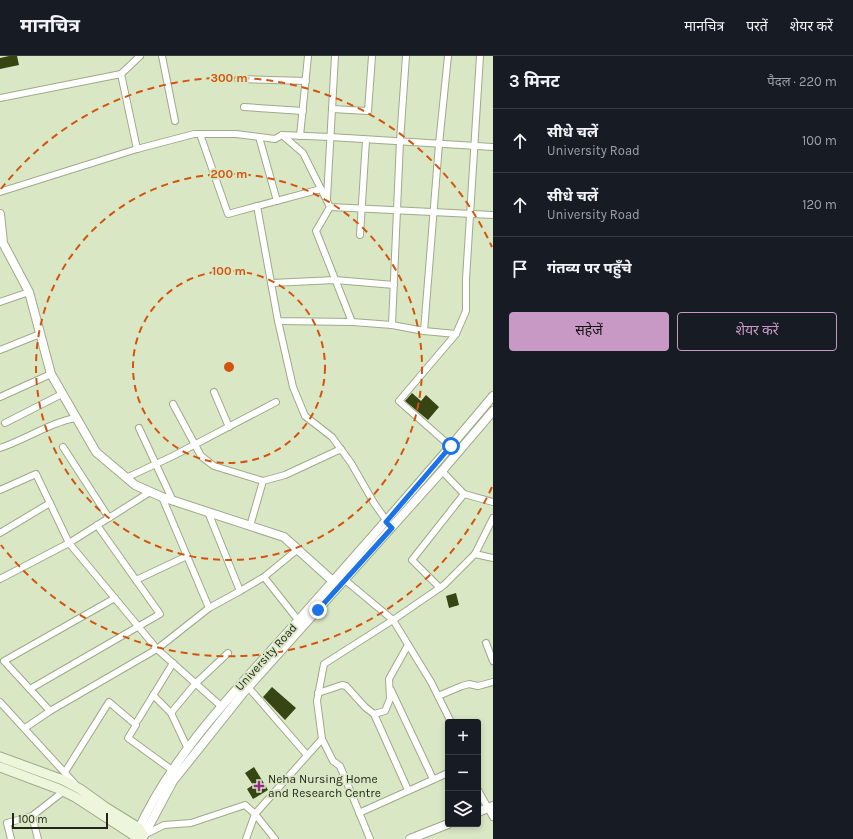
<!DOCTYPE html>
<html lang="hi">
<head>
<meta charset="utf-8">
<style>
  body { margin:0; font-family:Karla,"Noto Sans Devanagari",sans-serif; background:#242831; color:#f1f3f6 }
  .controls { position:absolute; right:12px; bottom:12px; display:grid; overflow:hidden; border-radius:4px; box-shadow:0 2px 6px #0003 }
  .controls button { width:36px; height:36px; display:grid; place-items:center; padding:0; border:0; border-bottom:1px solid #363941; background:#171b24; color:#f1f3f6; font:20px sans-serif }
  .scale { position:absolute; left:12px; bottom:10px; width:96px; box-sizing:border-box; padding-left:4px; border:2px solid #23271a; border-top:0; font-size:11px; line-height:14px; white-space:nowrap; color:#23271a; -webkit-text-stroke:3px #dae7c4; paint-order:stroke }
  .stop { position:absolute; width:12px; height:12px; margin:-9px; border:3px solid #1a73e8; border-radius:50%; background:#fff }
  .stop.end { background:#1a73e8; border-color:#fff; box-shadow:0 1px 4px #0008 }
  .list { margin:0; padding:0; list-style:none }
  h2 { display:flex; justify-content:space-between; align-items:center; height:52px; margin:0; padding:0 16px; font-size:17px }
  h2 small { font-size:13px; font-weight:400; color:#9ea1a6 }
  .list li { display:grid; grid-template-columns:26px 1fr auto; gap:12px; align-items:center; box-sizing:border-box; height:64px; padding:0 16px; border-top:1px solid #363941 }
  .list b { display:block; font-size:15px; white-space:nowrap }
  .list p { margin:0; font-size:13px; white-space:nowrap; color:#9ea1a6 }
  .list em { font-size:13px; font-style:normal; color:#9ea1a6 }
  .actions { display:flex; gap:8px; padding:12px 16px }
  .actions a { flex:1; padding:9px 0; border:1px solid #c999c5; border-radius:4px; text-align:center; font-size:14px; color:#c999c5 }
  .actions .main { background:#c999c5; color:#111 }
  .icon { flex:none; width:22px; height:22px; fill:none; stroke:currentColor; stroke-width:2; stroke-linecap:round; stroke-linejoin:round }
  .map { position:relative; flex:none; width:493px; height:783px; overflow:hidden }
  header { display:flex; align-items:center; gap:24px; box-sizing:border-box; height:56px; padding:0 20px; background:#171b24; border-bottom:1px solid #363941 }
  header strong { font-size:19px }
  nav { display:flex; gap:22px; margin-inline-start:auto; font-size:14px }
  main { display:flex }
  aside { flex:1; background:#171b24 }
  .map>svg:first-child { display:block }
</style>
</head>
<body>
<header>
<strong>मानचित्र</strong>
<nav><a>मानचित्र</a><a>परतें</a><a>शेयर करें</a></nav>
</header>
<main>
<div class="map">
<svg width="493" height="783" viewBox="0 0 493 783">
  <rect width="100%" height="100%" fill="#dae7c4"/>
  <!-- building -->
  <g fill="#364512">
    <polygon points="9,0 17,0 19,9 0,13 0,2"/>
    <polygon points="412,337 421,345 426,339 439,351 428,364 405,345"/>
    <polygon points="456,537 459,549 449,552 446,540"/>
    <polygon points="272,631 296,652 285,664 263,641"/>
    <polygon points="254,711 268,734 253,743 247,733 253,729 245,717"/>
  </g>
  <g fill="none" stroke-linecap="round" stroke-linejoin="round">
    <defs>
      <g id="minor">
        <polyline points="162,0 175,65"/>
        <polyline points="121,18 137,93"/>
        <polyline points="238,23 306,25"/>
        <polyline points="0,42 121,18 140,0"/>
        <polyline points="244,51 303,55"/>
        <polyline points="332,53 368,55 372,0"/>
        <polyline points="200,78 228,158 321,133"/>
        <polyline points="282,79 303,97 330,151 493,159"/>
        <polyline points="300,80 308,0"/>
        <polyline points="259,81 277,145"/>
        <polyline points="0,136 137,93 194,78 236,78 275,83 282,79 330,81 493,91"/>
        <polyline points="327,142 335,0"/>
        <polyline points="257,150 278,265 352,266"/>
        <polyline points="330,151 316,175 352,266 392,269 400,85 406,0"/>
        <polyline points="360,179 366,84"/>
        <polyline points="272,227 335,224 394,229"/>
        <polyline points="0,246 29,236"/>
        <polyline points="278,265 293,331 305,360 332,381 351,407 374,447 388,467"/>
        <polyline points="392,269 424,275 439,88 448,0"/>
        <polyline points="424,275 456,278 399,345 458,397"/>
        <polyline points="456,278 466,255 466,223 480,0"/>
        <polyline points="0,294 40,278"/>
        <polyline points="214,336 229,371"/>
        <polyline points="0,341 51,318"/>
        <polyline points="173,348 201,400 214,410 263,425 285,419 341,393"/>
        <polyline points="5,367 62,338"/>
        <polyline points="139,372 173,445"/>
        <polyline points="63,391 109,462"/>
        <path d="M0,392C25,384 51,366 76,362"/>
        <polyline points="442,415 464,438 493,446"/>
        <polyline points="126,422 173,400 276,346"/>
        <polyline points="0,434 36,418 69,487 157,593 222,651"/>
        <polyline points="162,441 209,552 240,535 208,456"/>
        <polyline points="250,470 263,425"/>
        <polyline points="0,477 50,447"/>
        <polyline points="475,498 493,502"/>
        <polyline points="264,521 298,564"/>
        <polyline points="0,523 69,487 150,436"/>
        <polyline points="136,524 187,500"/>
        <polyline points="440,532 412,504 464,438"/>
        <polyline points="240,535 264,521 298,493"/>
        <polyline points="115,542 4,605 50,655 157,593 209,552"/>
        <polyline points="486,587 493,605"/>
        <polyline points="248,631 307,699"/>
        <polyline points="30,633 160,558 97,469"/>
        <polyline points="391,634 433,723"/>
        <polyline points="318,637 342,629 346,630 365,651 374,658 385,655 390,643 389,623 408,589"/>
        <polyline points="153,639 171,657 188,693"/>
        <polyline points="438,640 462,630 469,628 478,630 493,626"/>
        <polyline points="0,646 76,729"/>
        <polyline points="171,657 195,628 228,597"/>
        <polyline points="374,658 408,734"/>
        <polyline points="138,664 173,607"/>
        <polyline points="451,666 431,626 393,564 444,529 475,498 493,462"/>
        <polyline points="25,672 50,655"/>
        <polyline points="322,683 333,705 340,710 370,783"/>
        <polyline points="65,716 109,646 136,669 128,682 172,714"/>
        <polyline points="478,734 493,761"/>
        <polyline points="359,757 448,717"/>
        <polyline points="144,779 164,769 191,767 245,749 255,758 275,783"/>
        <polyline points="11,783 7,767 32,760"/>
        <polyline points="38,783 32,760 64,735"/>
        <polyline points="246,783 255,758 322,683 317,645 324,608 393,564 345,524"/>
      </g>
      <g id="tertiary">
        <polyline points="0,158 3,187 29,236 51,318 96,396 135,429 162,441 284,481 336,528"/>
        <polyline points="478,756 493,750"/>
        <path d="M137,777C175,691 250,620 311,550C372,481 434,411 493,340"/>
        <polyline points="142,783 173,725 244,636 442,415 493,355"/>
        <polyline points="410,783 448,768"/>
      </g>
      <polyline id="secondary" points="0,701 63,724 80,733 105,751 139,772 143,779 135,780 75,741 59,733 0,711"/>
    </defs>
    <!-- minor casing -->
    <use href="#minor" stroke="#9eaa89" stroke-width="8"/>
    <!-- tertiary casing -->
    <use href="#tertiary" stroke="#9eaa89" stroke-width="10"/>
    <!-- secondary casing -->
    <use href="#secondary" stroke="#9eaa89" stroke-width="11"/>
    <!-- minor -->
    <use href="#minor" stroke="#fff" stroke-width="6"/>
    <!-- tertiary -->
    <use href="#tertiary" stroke="#fff" stroke-width="8"/>
    <!-- secondary -->
    <use href="#secondary" stroke="#edf6da" stroke-width="9"/>
  </g>
  <g fill="none" stroke-linecap="round" stroke-linejoin="round">
    <!-- route -->
    <polyline stroke="#1a73e8" stroke-width="5" points="318,554 392,472 386,466 451,390"/>
  </g>
  <!-- distance rings -->
  <g fill="none" stroke="#d4540d" stroke-width="2" stroke-dasharray="7 5">
    <circle cx="229" cy="311" r="96"/>
    <circle cx="229" cy="311" r="193"/>
    <path d="M492 431A289 289 0 0 1 1 489M1 133A289 289 0 0 1 492 191"/>
  </g>
  <!-- markers -->
  <path fill="#982a8a" stroke="#dae7c4" stroke-width="1.5" d="M257 724h4v4h4v4h-4v4h-4v-4h-4v-4h4z"/>
  <g text-anchor="middle" dominant-baseline="central" stroke-width="4" stroke-linejoin="round" paint-order="stroke">
    <!-- street labels -->
    <g font-size="12" fill="#23271a" stroke="#dae7c4">
      <text transform="translate(266 601) rotate(-48)">University Road</text>
    </g>
    <!-- poi labels -->
    <g font-size="12" fill="#23271a" stroke="#dae7c4" text-anchor="start">
      <text x="268" y="723">Neha Nursing Home<tspan x="268" dy="14">and Research Centre</tspan></text>
    </g>
  </g>
  <circle cx="229" cy="311" r="6" fill="#d4540d" stroke="#dae7c4" stroke-width="2"/>
  <g font-size="12" text-anchor="middle" font-weight="bold" fill="#d4540d" stroke="#dae7c4" stroke-width="4" stroke-linejoin="round" paint-order="stroke">
    <text x="229" y="26">300 m</text>
    <text x="229" y="122">200 m</text>
    <text x="229" y="219">100 m</text>
  </g>
</svg>
<div class="controls">
<button>+</button>
<button>−</button>
<button><svg class="icon" aria-label="layers" viewBox="0 0 24 24"><path d="M12 4l9 5-9 5-9-5zM3 14l9 5 9-5"/></svg></button>
</div>
<div class="scale">100 m</div>
<div class="stop" style="left:451px;top:390px"></div>
<div class="stop end" style="left:318px;top:554px"></div>
</div>
<aside>
<h2>3 मिनट<small>पैदल · 220 m</small></h2>
<ul class="list">
<li><svg class="icon" aria-label="ahead" viewBox="0 0 24 24"><path d="M12 20V5M6 11l6-6 6 6"/></svg><div><b>सीधे चलें</b><p>University Road</p></div><em>100 m</em></li>
<li><svg class="icon" aria-label="ahead" viewBox="0 0 24 24"><path d="M12 20V5M6 11l6-6 6 6"/></svg><div><b>सीधे चलें</b><p>University Road</p></div><em>120 m</em></li>
<li><svg class="icon" aria-label="arrive" viewBox="0 0 24 24"><path d="M6 21V4h12l-3 4 3 4H6"/></svg><div><b>गंतव्य पर पहुँचे</b></div></li>
</ul>
<div class="actions"><a class="main">सहेजें</a><a>शेयर करें</a></div>
</aside>
</main>
</body>
</html>
